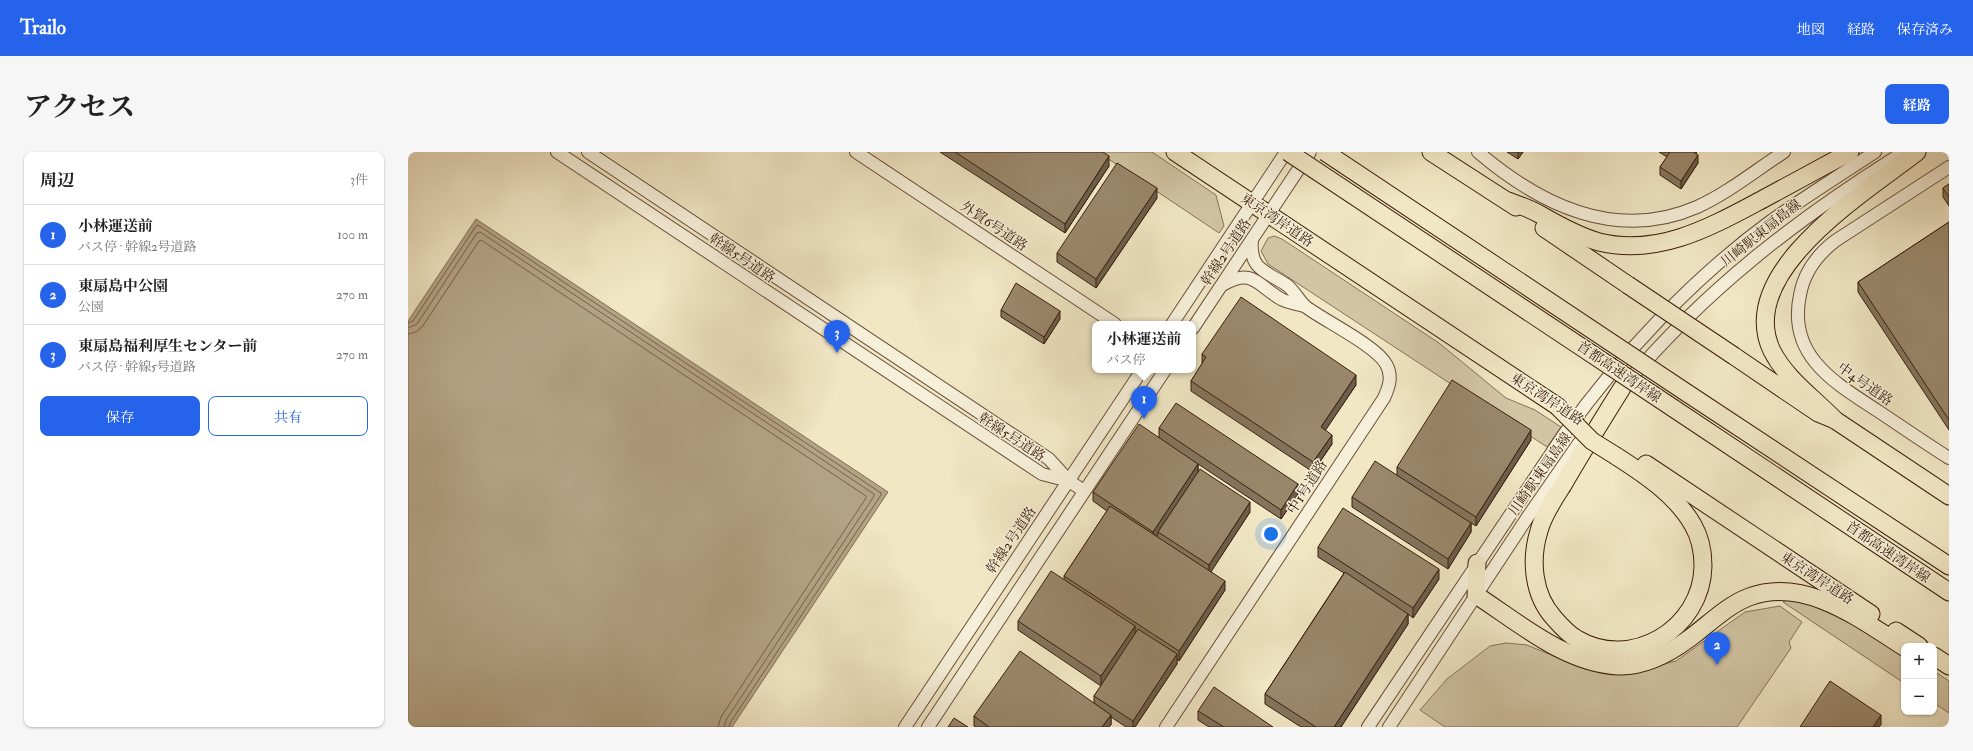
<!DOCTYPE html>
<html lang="ja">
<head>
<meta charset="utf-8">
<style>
  body { margin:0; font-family:"IM FELL Double Pica","Noto Serif JP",serif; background:#f6f6f6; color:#222 }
  .controls { position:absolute; right:12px; bottom:12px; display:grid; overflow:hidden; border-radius:8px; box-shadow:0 1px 3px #0004 }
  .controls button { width:36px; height:36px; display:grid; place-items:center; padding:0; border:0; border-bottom:1px solid #e0e0e0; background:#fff; color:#222; font:20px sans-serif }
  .you { position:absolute; left:863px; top:382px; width:14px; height:14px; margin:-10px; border:3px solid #fff; border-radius:50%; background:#1a73e8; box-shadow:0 0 0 6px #1a73e833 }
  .badge { display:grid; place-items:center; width:26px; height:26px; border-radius:50%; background:#2563eb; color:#fff; font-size:13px; font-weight:700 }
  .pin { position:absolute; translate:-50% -33px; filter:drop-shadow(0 1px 2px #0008) }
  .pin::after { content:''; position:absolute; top:21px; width:14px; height:12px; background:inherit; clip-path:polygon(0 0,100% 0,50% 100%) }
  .popup { position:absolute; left:684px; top:169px; width:104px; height:52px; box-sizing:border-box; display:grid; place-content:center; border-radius:8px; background:#fff; filter:drop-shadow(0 1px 3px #0005); font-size:13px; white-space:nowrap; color:#767676 }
  .popup b { font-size:15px; color:#222 }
  .popup::after { content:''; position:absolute; left:50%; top:100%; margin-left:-8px; border:8px solid transparent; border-top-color:#fff }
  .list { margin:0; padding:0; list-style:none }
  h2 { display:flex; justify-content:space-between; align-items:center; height:52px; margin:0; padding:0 16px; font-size:17px }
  h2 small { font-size:13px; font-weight:400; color:#767676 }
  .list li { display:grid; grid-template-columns:26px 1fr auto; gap:12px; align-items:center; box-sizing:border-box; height:60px; padding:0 16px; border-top:1px solid #e0e0e0 }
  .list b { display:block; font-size:15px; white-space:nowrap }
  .list p { margin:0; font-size:13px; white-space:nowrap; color:#767676 }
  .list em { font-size:13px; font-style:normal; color:#767676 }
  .actions { display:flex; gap:8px; padding:12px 16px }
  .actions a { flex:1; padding:9px 0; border:1px solid #2563eb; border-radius:8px; text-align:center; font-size:14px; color:#2563eb }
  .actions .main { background:#2563eb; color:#fff }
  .map { position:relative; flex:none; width:1541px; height:575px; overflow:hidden; border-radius:8px }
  header { display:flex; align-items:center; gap:24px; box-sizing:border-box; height:56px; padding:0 20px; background:#2563eb; color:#fff }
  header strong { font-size:19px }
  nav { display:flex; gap:22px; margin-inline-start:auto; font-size:14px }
  .intro { display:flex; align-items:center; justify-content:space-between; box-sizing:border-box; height:96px; padding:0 24px }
  h1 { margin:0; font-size:28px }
  .button { padding:10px 18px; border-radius:8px; background:#2563eb; color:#fff; font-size:14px; font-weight:700 }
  main { display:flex; gap:24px; padding:0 24px }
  aside { flex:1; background:#fff; border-radius:8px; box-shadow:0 1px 3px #0004 }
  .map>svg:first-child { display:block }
</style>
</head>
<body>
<header>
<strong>Trailo</strong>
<nav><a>地図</a><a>経路</a><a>保存済み</a></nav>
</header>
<div class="intro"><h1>アクセス</h1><a class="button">経路</a></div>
<main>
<aside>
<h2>周辺<small>3件</small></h2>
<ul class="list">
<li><span class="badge">1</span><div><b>小林運送前</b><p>バス停 · 幹線2号道路</p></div><em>100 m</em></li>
<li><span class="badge">2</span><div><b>東扇島中公園</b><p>公園</p></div><em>270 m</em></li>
<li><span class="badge">3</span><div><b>東扇島福利厚生センター前</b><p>バス停 · 幹線5号道路</p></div><em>270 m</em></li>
</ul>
<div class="actions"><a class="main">保存</a><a>共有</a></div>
</aside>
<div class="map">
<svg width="1541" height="575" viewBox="0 0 1541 575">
  <rect width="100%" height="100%" fill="#f1e7c5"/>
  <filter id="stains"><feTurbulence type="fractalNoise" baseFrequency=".005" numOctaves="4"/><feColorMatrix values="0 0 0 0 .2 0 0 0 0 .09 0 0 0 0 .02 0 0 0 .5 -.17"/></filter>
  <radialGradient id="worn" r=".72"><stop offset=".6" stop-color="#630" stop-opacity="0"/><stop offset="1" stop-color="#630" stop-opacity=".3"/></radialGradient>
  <!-- green -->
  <g fill="#d2c5a5" stroke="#867258">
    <polygon points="690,0 744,0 808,43 816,74 811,81"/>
    <polygon points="866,84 874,87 1031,191 1098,246 1127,258 1153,275 1139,295 860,112 853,99 860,86"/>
    <polygon points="1389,444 1413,451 1496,499 1496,531 1375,450"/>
    <polygon points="1372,454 1394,470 1381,490 1383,496 1329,575 1037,575 1012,558 1039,527 1082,494 1098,491 1119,493 1177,517 1219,521 1268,509 1337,460"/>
    <polygon points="1526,519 1541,529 1541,561 1526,551"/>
  </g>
  <!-- water -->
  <polygon fill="#b3a386" stroke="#836e55" points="68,67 480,340 324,575 0,575 0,169"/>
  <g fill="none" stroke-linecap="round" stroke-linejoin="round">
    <!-- shore -->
    <g stroke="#776048" stroke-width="1">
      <polyline points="0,171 5,169 68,74 70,73 473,341 473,343 322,571 321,575"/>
      <polyline points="0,176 9,172 69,81 72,80 466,342 466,344 318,568 316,575"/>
      <polyline points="0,182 8,180 14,175 71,89 73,88 458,344 458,346 313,565 310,575"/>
    </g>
    <defs>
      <g id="minor">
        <polyline points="149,0 634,322 661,329"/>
        <polyline points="180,0 641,307 661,329 676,339"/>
        <polyline points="448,0 707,172"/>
        <path d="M1070,0C1132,53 1209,90 1289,55C1320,41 1348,18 1376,0"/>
        <path d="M1541,15L1427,89C1409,103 1396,120 1392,143C1379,204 1427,231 1470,259C1494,275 1517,291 1541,306"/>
        <path d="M816,132C845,116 849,133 873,147C880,151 890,152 897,154"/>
        <polyline points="764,172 878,0"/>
        <polyline points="785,176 902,0"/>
        <path d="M1217,233C1299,136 1389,67 1496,0"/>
        <polyline points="497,575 734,218"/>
        <polyline points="520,575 757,218"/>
        <path d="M758,575L976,246C981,235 985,224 978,212C968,194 917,169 898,155C891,149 887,140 880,134C859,119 841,119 844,88"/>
        <path d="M960,575L1157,281C1213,203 1285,126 1363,69C1397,45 1432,23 1467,0"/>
        <polyline points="981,575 1119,366 1171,291"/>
      </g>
      <g id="highway">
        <polyline points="767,0 1149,254"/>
        <polyline points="1023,0 1108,55"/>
        <path d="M1100,49C1111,53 1123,57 1133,63C1152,74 1170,84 1191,90C1252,105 1306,73 1357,46C1385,31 1414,15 1442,0"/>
        <polyline points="1136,76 1220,133"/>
        <polyline points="1326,204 1410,261 1427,268 1541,344"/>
        <polyline points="1279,241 1541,414"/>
        <polyline points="1265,256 1541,440"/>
        <path d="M1427,268C1405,245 1379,228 1364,199C1326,120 1458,40 1509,0"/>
        <path d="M1208,304C1236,322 1268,343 1285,373C1292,385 1295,401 1295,414C1294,477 1223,519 1169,487C1160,482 1152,473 1146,466C1125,443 1122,408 1131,379C1135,363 1146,347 1155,333C1174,300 1194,268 1214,236"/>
        <polyline points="1238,312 1463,462"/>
        <path d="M1069,411L1068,443C1111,471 1157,511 1210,514C1236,515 1262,501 1282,486C1301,472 1318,454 1341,445C1396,424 1452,467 1496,495"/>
        <polyline points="1488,479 1511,494"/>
        <polyline points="1526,504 1541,514"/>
      </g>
    </defs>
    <!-- minor casing -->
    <use href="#minor" stroke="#68503a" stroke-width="14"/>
    <!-- highway casing -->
    <use href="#highway" stroke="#3b1e0b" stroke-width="19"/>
    <!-- minor -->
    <use href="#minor" stroke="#f6efd9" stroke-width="12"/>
    <!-- highway -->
    <use href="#highway" stroke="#f1e7c5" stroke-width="17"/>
    <defs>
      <g id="highway-bridge">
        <polyline points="880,0 1265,256"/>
        <polyline points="917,0 1279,241"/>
        <polyline points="1220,133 1326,204"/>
        <polyline points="1149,254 1184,289 1208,304"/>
      </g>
    </defs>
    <!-- highway-bridge casing -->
    <use href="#highway-bridge" stroke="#3b1e0b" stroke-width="19" stroke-linecap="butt"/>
    <!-- highway-bridge -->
    <use href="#highway-bridge" stroke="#f1e7c5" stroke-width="17"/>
  </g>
  <!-- wall -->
  <g fill="#84745d" stroke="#3b1e0b">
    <polygon points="532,0 695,0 701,14 657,81"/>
    <polygon points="1099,0 1115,0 1110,7"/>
    <polygon points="1251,0 1289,0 1288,1 1290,11 1273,37 1252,23 1252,15 1259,5"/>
    <polygon points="1541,32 1541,54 1535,45 1535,36"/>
    <polygon points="749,46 688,136 649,110 649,101"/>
    <polygon points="1541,70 1541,278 1450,140 1450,130"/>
    <polygon points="593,158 652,167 636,192 593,165"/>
    <polygon points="794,202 948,233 917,278 924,292 905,320 783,239 783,229 794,212"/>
    <polygon points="751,276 890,342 873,367 790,312 790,319 842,360 803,419 817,438 771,509 769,507 769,512 727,575 718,575 703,565 703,573 701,575 567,575 566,574 566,564 686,551 686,544 693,534 610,478 610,469 656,427 656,424 699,359 685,349 685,340 751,286"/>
    <polygon points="1123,288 1068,374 1063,371 1063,380 1040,417 944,355 944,345 989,323 989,315"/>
    <polygon points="910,395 1031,427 1005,466 1000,462 1000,472 933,575 893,575 857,552 857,542 936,421 910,405"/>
    <polygon points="790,559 865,575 801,575 790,568"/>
  </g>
  <!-- shaded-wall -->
  <g fill="#6c5e4c" stroke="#3b1e0b">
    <polygon points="1110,0 1115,0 1110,7"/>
    <polygon points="1290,3 1290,11 1273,37 1273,29"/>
    <polygon points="701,4 701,14 657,81 657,72"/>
    <polygon points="749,36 749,46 688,136 688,127"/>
    <polygon points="652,159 652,167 636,192 636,185"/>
    <polygon points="948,223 948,233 913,285 913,275"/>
    <polygon points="1123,278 1123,288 1068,374 1068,365"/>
    <polygon points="924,283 924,292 905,320 905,310"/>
    <polygon points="790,312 790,322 750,380 750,382 745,390 745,380"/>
    <polygon points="890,332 890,342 873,367 873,358"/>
    <polygon points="842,350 842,360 801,423 801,413"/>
    <polygon points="1063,371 1063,380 1040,417 1040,407"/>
    <polygon points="1031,417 1031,427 1005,466 1005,456"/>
    <polygon points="817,429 817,438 771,509 771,499"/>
    <polygon points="1000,462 1000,472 933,575 926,575"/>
    <polygon points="727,474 727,484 693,534 693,524"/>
    <polygon points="769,502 769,512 727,575 725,575 725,569"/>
    <polygon points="703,563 703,573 701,575 694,575"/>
    <polygon points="1473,563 1473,573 1471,575 1465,575"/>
  </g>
  <!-- building -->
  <g fill="#9a876c" stroke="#3b1e0b">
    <polygon points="547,0 695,0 701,4 657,72"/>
    <polygon points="1262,0 1285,0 1290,3 1273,29 1252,15"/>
    <polygon points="709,11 749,36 688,127 649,101"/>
    <polygon points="1541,32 1541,45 1535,36"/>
    <polygon points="1541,70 1541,268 1450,130"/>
    <polygon points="608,131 652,159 636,185 593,158"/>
    <polygon points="833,145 948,223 913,275 924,283 905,310 783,229 798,205 794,202"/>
    <polygon points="1044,228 1123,278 1068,365 989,315"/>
    <polygon points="768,251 890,332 873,358 751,276"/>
    <polygon points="731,272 790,312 745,380 685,340"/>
    <polygon points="967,309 1063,371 1040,407 944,345"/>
    <polygon points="792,317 842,350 801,413 750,380"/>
    <polygon points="702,354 817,429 771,499 656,424"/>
    <polygon points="935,356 1031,417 1005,456 910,395"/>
    <polygon points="643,419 727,474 693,524 610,469"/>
    <polygon points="937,420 1000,462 926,575 908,575 857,542"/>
    <polygon points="730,477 769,502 725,569 686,544"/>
    <polygon points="612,499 703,563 694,575 581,575 566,564"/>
    <polygon points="1422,529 1473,563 1465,575 1392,575"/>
    <polygon points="806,535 865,575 816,575 790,559"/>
    <polygon points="546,566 560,575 540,575"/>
  </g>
  <g text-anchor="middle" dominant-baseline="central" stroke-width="3" stroke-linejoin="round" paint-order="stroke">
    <!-- street labels -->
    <g font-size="14" fill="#3b1e0b" stroke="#f6efd9">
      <text transform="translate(869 68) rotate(34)">東京湾岸道路</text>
      <text transform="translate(586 74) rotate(34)">外貿6号道路</text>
      <text transform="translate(1353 81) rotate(-39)">川崎駅東扇島線</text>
      <text transform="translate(818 100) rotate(-56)">幹線2号道路</text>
      <text transform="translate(334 106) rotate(34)">幹線5号道路</text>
      <text transform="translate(1211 220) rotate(34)">首都高速湾岸線</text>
      <text transform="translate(1457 232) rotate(35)">中4号道路</text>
      <text transform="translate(1139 247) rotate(33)">東京湾岸道路</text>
      <text transform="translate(604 285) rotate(33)">幹線5号道路</text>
      <text transform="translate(1132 322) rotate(-55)">川崎駅東扇島線</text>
      <text transform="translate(899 335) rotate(-57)">中1号道路</text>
      <text transform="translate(603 388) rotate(-56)">幹線2号道路</text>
      <text transform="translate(1480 400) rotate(34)">首都高速湾岸線</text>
      <text transform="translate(1409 426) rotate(33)">東京湾岸道路</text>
    </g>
  </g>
  <rect width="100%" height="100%" filter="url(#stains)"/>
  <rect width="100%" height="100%" fill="url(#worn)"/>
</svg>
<div class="controls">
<button>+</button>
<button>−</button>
</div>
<div class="you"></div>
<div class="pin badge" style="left:736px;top:267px">1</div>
<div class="popup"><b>小林運送前</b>バス停</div>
<div class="pin badge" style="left:1309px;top:513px">2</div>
<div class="pin badge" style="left:429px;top:201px">3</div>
</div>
</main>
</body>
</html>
